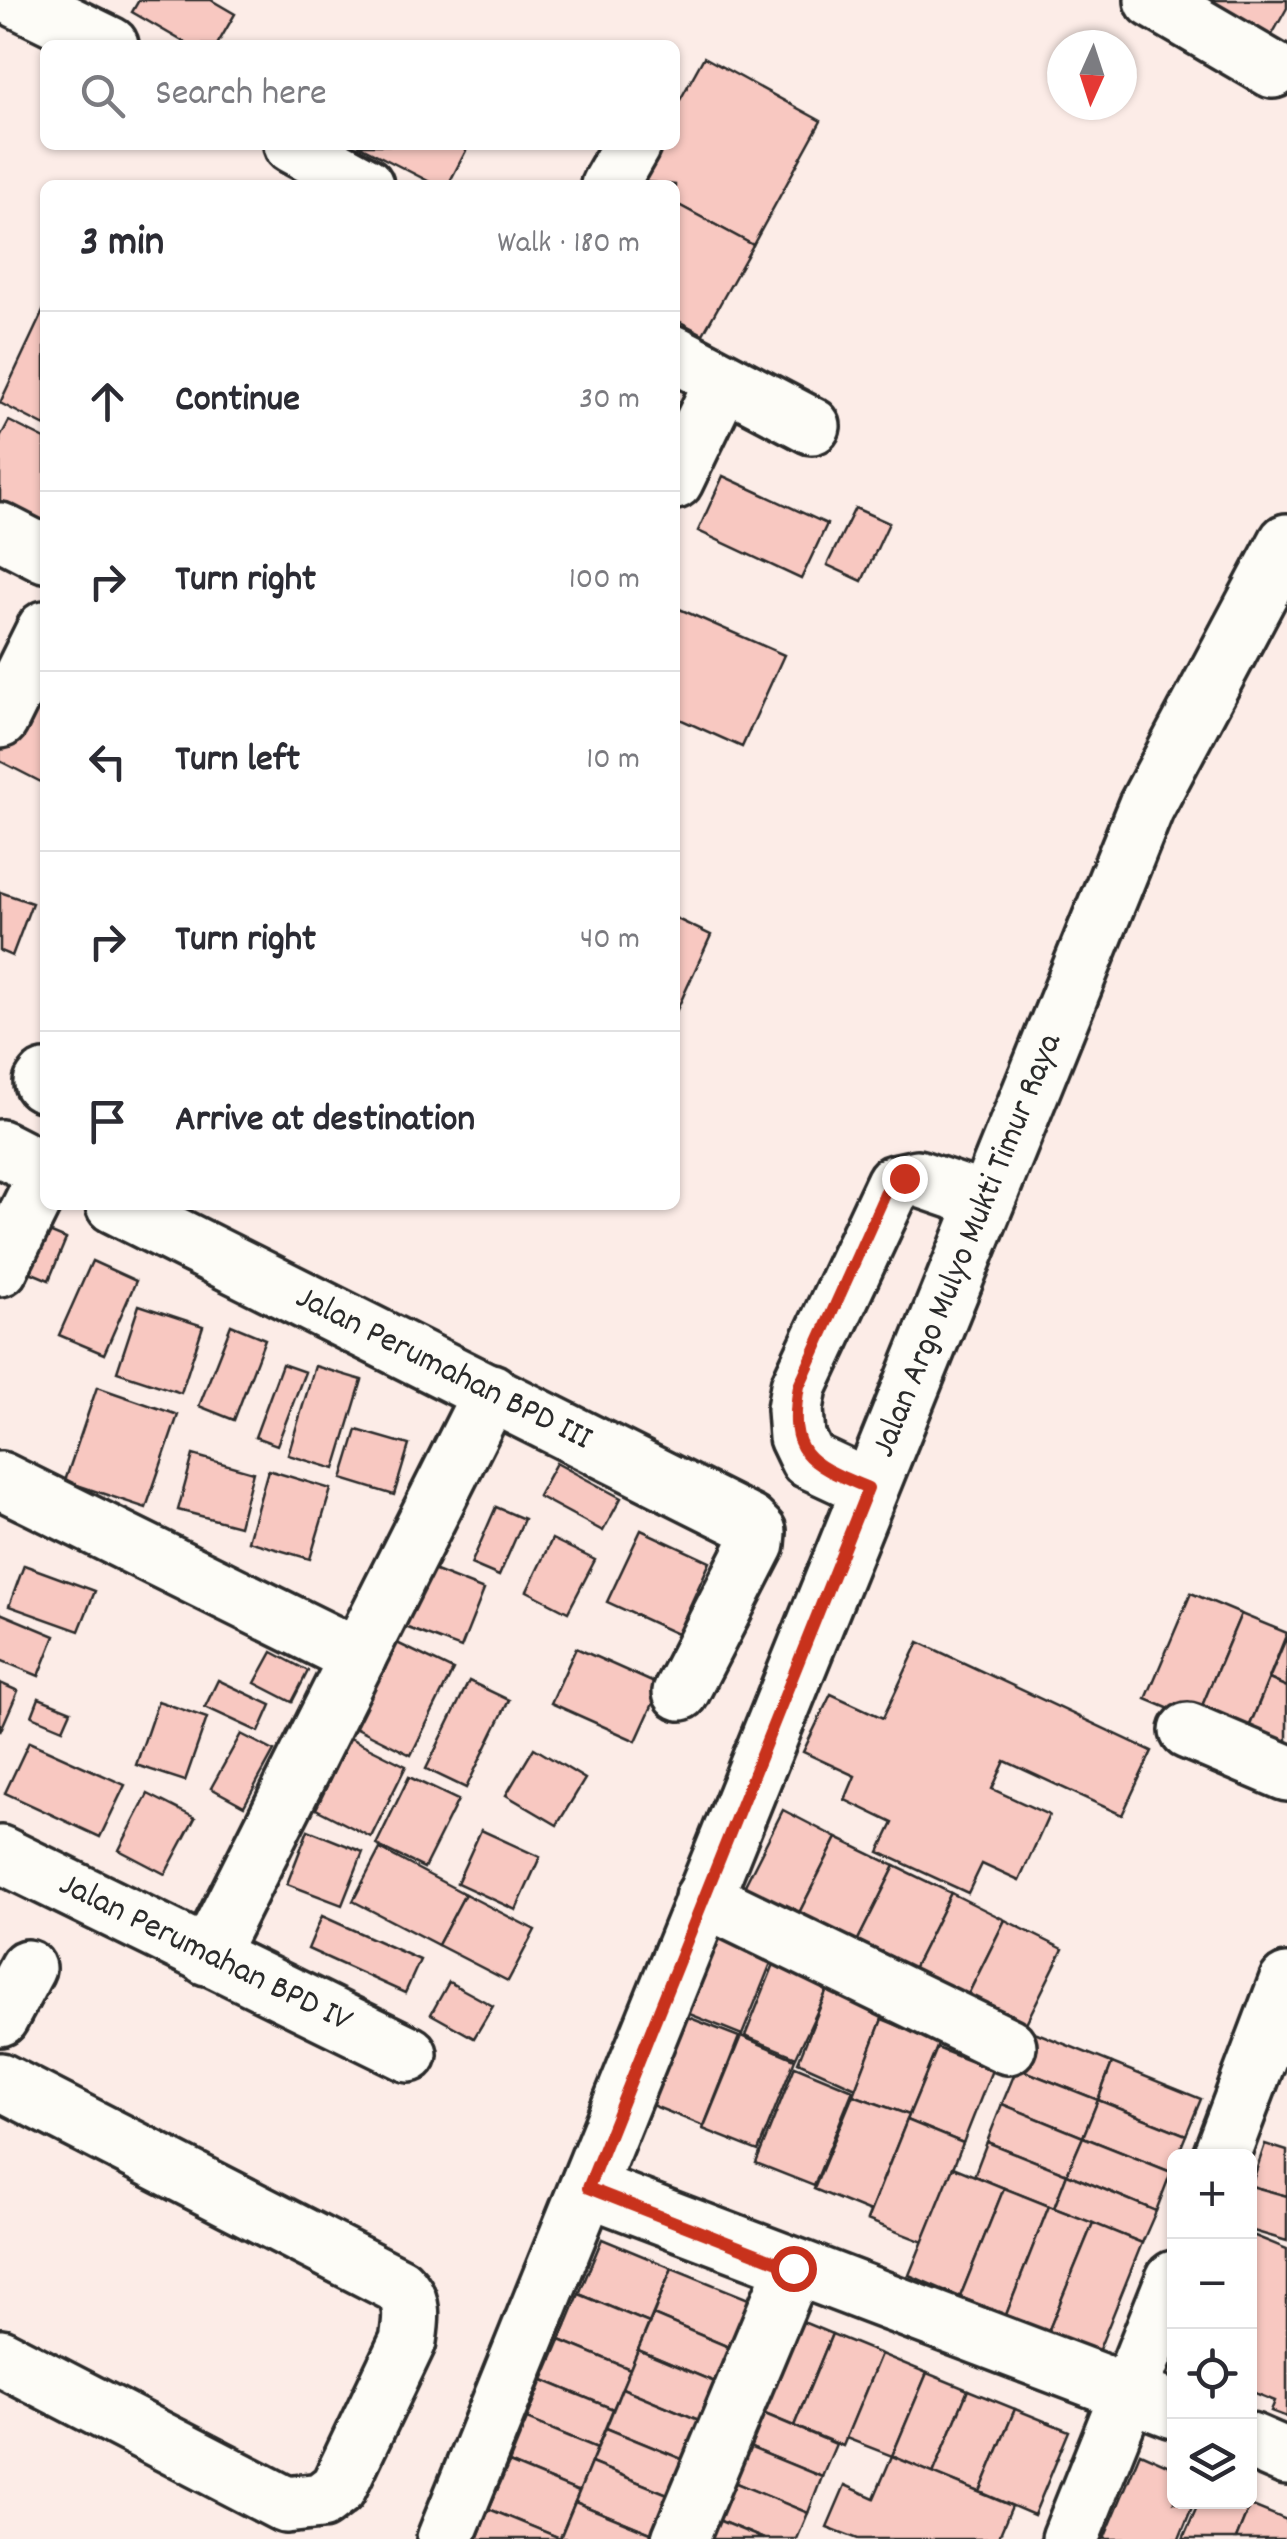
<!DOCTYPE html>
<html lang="en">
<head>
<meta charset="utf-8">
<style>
  body { margin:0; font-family:Dekko,sans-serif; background:#f7f7f7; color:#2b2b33 }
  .controls { position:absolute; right:30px; bottom:30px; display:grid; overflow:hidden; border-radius:15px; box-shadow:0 2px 8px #0004 }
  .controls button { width:90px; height:90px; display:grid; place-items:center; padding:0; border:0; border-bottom:2px solid #e1e1e2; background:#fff; color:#2b2b33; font:50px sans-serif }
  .compass { position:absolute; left:1047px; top:30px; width:90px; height:90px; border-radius:50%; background:#fff; box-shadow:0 2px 8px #0004; rotate:183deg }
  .stop { position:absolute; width:30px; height:30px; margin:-22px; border:8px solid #c8321e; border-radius:50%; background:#fff }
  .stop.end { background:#c8321e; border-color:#fff; box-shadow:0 2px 10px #0008 }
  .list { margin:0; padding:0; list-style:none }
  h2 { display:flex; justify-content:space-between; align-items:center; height:130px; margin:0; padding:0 40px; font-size:42px }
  h2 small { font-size:32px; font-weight:400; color:#7c7c81 }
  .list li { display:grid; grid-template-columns:65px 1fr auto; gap:30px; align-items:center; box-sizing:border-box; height:180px; padding:0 40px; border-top:2px solid #e1e1e2 }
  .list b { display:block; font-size:38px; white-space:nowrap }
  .list em { font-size:32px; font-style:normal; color:#7c7c81 }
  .icon { flex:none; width:55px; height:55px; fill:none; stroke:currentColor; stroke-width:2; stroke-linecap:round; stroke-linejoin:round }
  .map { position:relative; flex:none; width:1287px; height:2539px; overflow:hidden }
  .search { position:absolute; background:#fff; box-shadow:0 2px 8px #0004; left:40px; top:40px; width:640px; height:110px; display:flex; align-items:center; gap:25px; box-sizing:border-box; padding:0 35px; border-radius:15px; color:#7c7c81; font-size:38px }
  .panel { position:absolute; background:#fff; box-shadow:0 2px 8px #0004; left:40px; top:180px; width:640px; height:1030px; border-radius:15px }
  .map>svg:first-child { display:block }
</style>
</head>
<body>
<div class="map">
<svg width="1287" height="2539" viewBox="0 0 1287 2539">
  <rect width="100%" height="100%" fill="#fcece7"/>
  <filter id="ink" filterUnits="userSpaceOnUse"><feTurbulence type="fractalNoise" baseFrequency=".01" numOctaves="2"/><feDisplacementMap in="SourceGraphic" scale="20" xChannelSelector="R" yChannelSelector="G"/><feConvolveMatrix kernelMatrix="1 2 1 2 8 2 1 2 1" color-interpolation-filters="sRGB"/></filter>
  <g filter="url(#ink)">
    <!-- building -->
    <g fill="#f8c8c1" stroke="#2b2b2b" stroke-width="2.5">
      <polygon points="139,0 211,0 235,14 217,45 189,45 132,12"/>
      <polygon points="1196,0 1287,0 1287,8 1269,40"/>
      <polygon points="704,57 821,121 753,245 675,203 675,185 635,181 655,145 675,145 675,109"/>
      <polygon points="358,145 469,145 448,185 436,185"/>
      <polygon points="675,203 753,245 703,334 675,319"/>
      <polygon points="45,307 45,426 0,403"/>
      <polygon points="9,421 45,439 45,524 0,501 0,438"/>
      <polygon points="723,476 827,524 801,579 698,531"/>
      <polygon points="855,508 889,523 862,581 827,565"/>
      <polygon points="675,607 784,655 742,747 675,717"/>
      <polygon points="45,663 45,784 0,761 0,749"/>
      <polygon points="0,892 32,903 12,956 0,951"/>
      <polygon points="675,918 711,935 675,1014"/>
      <polygon points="30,1224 66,1239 49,1280 13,1265"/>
      <polygon points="92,1261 136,1281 104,1354 59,1335"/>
      <polygon points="139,1305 203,1326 181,1393 117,1372"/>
      <polygon points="231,1325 265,1339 234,1420 199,1406"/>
      <polygon points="282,1364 305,1372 277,1445 255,1437"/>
      <polygon points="315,1366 362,1380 335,1469 288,1455"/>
      <polygon points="97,1387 178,1415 146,1508 65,1481"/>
      <polygon points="357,1430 409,1445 394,1495 342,1479"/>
      <polygon points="193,1455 253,1472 239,1526 178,1510"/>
      <polygon points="556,1463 621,1498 603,1531 538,1496"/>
      <polygon points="268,1470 331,1489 310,1559 248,1541"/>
      <polygon points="496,1507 524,1519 499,1576 471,1564"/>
      <polygon points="641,1530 710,1562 677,1634 607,1602"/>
      <polygon points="552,1539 595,1560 568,1612 527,1591"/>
      <polygon points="24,1565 95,1591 79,1631 9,1606"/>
      <polygon points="420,1565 484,1590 461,1648 397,1624"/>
      <polygon points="1191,1593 1241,1614 1196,1720 1146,1699"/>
      <polygon points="0,1613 55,1636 39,1676 0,1660"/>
      <polygon points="1241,1614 1287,1633 1244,1740 1196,1720"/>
      <polygon points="1287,1636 1287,1687 1269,1679"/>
      <polygon points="395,1642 453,1670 411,1755 353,1726"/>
      <polygon points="919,1642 1152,1751 1122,1815 1005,1761 992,1789 1049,1815 1019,1881 982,1864 968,1893 879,1852 893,1823 845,1800 855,1776 803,1752 831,1694 883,1718"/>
      <polygon points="576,1648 661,1686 636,1741 551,1703"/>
      <polygon points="272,1652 308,1671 292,1702 255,1683"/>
      <polygon points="1269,1679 1287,1687 1287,1757 1244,1740"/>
      <polygon points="218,1680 271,1705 259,1732 205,1707"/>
      <polygon points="469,1681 509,1700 466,1788 426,1769"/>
      <polygon points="0,1683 18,1691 0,1732"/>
      <polygon points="39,1698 71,1711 63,1729 32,1716"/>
      <polygon points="158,1701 207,1718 185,1781 136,1765"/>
      <polygon points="241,1734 274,1751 244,1806 211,1788"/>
      <polygon points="350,1738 406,1766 371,1837 316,1809"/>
      <polygon points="29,1742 125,1785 100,1837 5,1793"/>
      <polygon points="534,1748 585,1779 557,1825 506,1795"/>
      <polygon points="409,1777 458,1800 424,1868 376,1845"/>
      <polygon points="148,1794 195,1818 165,1874 119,1850"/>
      <polygon points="783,1810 837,1838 793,1925 738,1899"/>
      <polygon points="308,1830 363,1852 342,1905 287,1884"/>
      <polygon points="481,1830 540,1857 516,1910 457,1883"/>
      <polygon points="837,1838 895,1866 851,1954 793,1925"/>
      <polygon points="380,1849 465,1894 438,1945 353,1901"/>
      <polygon points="895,1866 951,1893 907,1981 851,1954"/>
      <polygon points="951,1893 1005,1920 961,2009 907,1981"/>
      <polygon points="465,1894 535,1930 508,1981 438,1945"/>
      <polygon points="322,1916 420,1960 405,1993 308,1949"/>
      <polygon points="1005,1920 1063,1949 1019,2037 961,2009"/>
      <polygon points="718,1937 773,1958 742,2035 687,2013"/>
      <polygon points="774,1964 829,1986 796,2057 745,2036"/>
      <polygon points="449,1982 493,2006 474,2038 431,2014"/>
      <polygon points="827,1990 884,2014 856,2088 798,2062"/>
      <polygon points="685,2016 739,2037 704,2126 649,2104"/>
      <polygon points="882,2019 939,2042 909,2115 853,2095"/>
      <polygon points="1032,2031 1112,2063 1098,2100 1017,2068"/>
      <polygon points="741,2036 795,2059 758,2151 703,2129"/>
      <polygon points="937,2048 992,2070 963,2143 907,2120"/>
      <polygon points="1112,2063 1201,2099 1186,2135 1098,2100"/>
      <polygon points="795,2066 853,2090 814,2186 756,2163"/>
      <polygon points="1017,2068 1098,2100 1083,2137 1002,2104"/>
      <polygon points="853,2095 909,2115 870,2212 814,2189"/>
      <polygon points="1098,2100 1186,2135 1171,2172 1083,2137"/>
      <polygon points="1002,2104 1083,2137 1067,2174 987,2142"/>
      <polygon points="907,2120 963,2143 923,2242 867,2220"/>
      <polygon points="1083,2137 1171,2172 1156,2211 1067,2174"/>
      <polygon points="987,2142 1067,2174 1054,2208 974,2176"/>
      <polygon points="1265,2144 1287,2151 1287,2196 1251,2186"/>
      <polygon points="953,2167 1004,2188 960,2297 909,2275"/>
      <polygon points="1067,2174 1156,2211 1142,2243 1054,2208"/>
      <polygon points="1251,2186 1287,2196 1287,2241 1250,2230"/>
      <polygon points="1004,2188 1049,2206 1006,2315 960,2297"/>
      <polygon points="1049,2206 1093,2223 1048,2332 1006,2315"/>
      <polygon points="1093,2223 1142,2243 1098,2352 1048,2332"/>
      <polygon points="1250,2234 1287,2249 1287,2417 1271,2411 1275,2401 1250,2391"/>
      <polygon points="602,2239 672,2268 649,2323 579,2294"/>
      <polygon points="672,2268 751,2300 731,2348 653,2315"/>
      <polygon points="579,2294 649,2323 630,2369 560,2340"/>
      <polygon points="653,2315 731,2348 717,2383 638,2350"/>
      <polygon points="791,2317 832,2334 794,2426 753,2409"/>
      <polygon points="832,2334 881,2354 843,2446 794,2426"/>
      <polygon points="560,2340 630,2369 613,2409 543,2380"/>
      <polygon points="638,2350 717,2383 701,2421 622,2388"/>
      <polygon points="881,2354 927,2373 892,2456 846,2438"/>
      <polygon points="927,2373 968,2390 933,2474 892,2456"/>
      <polygon points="543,2380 613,2409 597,2448 527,2419"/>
      <polygon points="622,2388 701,2421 684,2460 606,2428"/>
      <polygon points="968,2390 1015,2409 980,2492 933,2474"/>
      <polygon points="753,2409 836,2444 822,2477 739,2443"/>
      <polygon points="1015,2409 1069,2431 1034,2515 980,2492"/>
      <polygon points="527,2419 597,2448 579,2492 509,2463"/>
      <polygon points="606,2428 684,2460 670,2495 591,2463"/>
      <polygon points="739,2443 822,2477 808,2513 724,2478"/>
      <polygon points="1140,2453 1174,2468 1174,2502 1194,2502 1179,2539 1104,2539"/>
      <polygon points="892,2456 1012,2506 998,2539 858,2539 827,2527 845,2485 874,2498"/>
      <polygon points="509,2463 579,2492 560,2538 489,2509"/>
      <polygon points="591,2463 670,2495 653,2534 575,2502"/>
      <polygon points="724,2478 808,2513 797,2539 764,2539 708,2516"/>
      <polygon points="575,2502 653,2534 651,2539 560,2538"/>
      <polygon points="1199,2502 1250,2505 1236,2539 1183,2539"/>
      <polygon points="1250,2505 1287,2520 1286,2539 1236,2539"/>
      <polygon points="489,2509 560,2538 560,2539 477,2539"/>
      <polygon points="708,2516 764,2539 699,2539"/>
    </g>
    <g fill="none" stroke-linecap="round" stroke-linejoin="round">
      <defs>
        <g id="minor">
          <polyline points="18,0 110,45"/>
          <polyline points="1153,0 1273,70"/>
          <polyline points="292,145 365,185"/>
          <polyline points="609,185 632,145"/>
          <polyline points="675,354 812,426"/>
          <polyline points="675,481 723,381"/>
          <polyline points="0,531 45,554"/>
          <polyline points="0,720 45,629"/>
          <polyline points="42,1083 45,1079"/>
          <polyline points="0,1148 45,1171"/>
          <path id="s1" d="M114,1205L749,1523L758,1532L757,1544L681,1692"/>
          <polyline points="0,1268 45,1177"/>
          <polyline points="0,1480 358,1657"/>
          <polyline points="868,1488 808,1460 797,1437 795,1409 799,1386 894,1183 917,1178 984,1201"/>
          <polyline points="1188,1731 1287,1773"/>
          <path id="s2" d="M0,1854L409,2054"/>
          <polyline points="703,1898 1008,2046"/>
          <polyline points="207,1957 491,1392"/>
          <polyline points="0,2018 27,1968"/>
          <path d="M0,2081L398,2285C415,2301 411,2321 408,2341L338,2488L321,2501L286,2505L0,2357"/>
          <polyline points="1221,2156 1287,1982"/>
          <polyline points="588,2188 1174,2410"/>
          <polyline points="1250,2441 1287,2457"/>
          <path id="s3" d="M445,2539L1146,807L1287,542"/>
          <polyline points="680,2539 793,2269"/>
          <polyline points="1070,2539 1174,2279"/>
        </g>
      </defs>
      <!-- minor casing -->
      <use href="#minor" stroke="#2b2b2b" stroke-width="62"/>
      <!-- minor -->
      <use href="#minor" stroke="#fdfcf7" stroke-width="55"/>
    </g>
  </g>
  <g fill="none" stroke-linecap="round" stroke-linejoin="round" filter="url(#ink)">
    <!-- route -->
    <path stroke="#c8321e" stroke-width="12" d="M793,2268L588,2188L868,1488C809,1463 787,1456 799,1386L886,1192L904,1178"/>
  </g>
  <g text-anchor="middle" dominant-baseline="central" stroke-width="10" stroke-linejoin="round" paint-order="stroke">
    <!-- street labels -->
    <g font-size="35" fill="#2b2b2b" stroke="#fdfcf7">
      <text stroke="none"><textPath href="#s3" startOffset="1395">Jalan Argo Mulyo Mukti Timur Raya</textPath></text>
      <text stroke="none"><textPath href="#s1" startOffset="368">Jalan Perumahan BPD III</textPath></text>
      <text stroke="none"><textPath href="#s2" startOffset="228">Jalan Perumahan BPD IV</textPath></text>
    </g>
  </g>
</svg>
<div class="controls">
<button>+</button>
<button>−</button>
<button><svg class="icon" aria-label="locate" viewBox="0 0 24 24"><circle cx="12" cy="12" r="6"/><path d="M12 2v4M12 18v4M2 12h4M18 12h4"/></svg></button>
<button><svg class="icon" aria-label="layers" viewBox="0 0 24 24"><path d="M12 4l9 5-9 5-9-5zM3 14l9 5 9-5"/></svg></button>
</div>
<svg class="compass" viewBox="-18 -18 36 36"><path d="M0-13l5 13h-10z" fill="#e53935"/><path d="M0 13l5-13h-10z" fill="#7c7c81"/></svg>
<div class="stop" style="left:793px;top:2268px"></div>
<div class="stop end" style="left:904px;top:1178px"></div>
<div class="search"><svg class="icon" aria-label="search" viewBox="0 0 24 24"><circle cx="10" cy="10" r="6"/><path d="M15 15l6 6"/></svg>Search here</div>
<section class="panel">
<h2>3 min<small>Walk · 180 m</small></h2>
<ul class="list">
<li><svg class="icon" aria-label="ahead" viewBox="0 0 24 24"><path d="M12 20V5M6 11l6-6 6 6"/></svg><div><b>Continue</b></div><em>30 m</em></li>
<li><svg class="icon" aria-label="right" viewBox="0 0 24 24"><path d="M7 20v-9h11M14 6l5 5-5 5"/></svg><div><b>Turn right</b></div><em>100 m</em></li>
<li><svg class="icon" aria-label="left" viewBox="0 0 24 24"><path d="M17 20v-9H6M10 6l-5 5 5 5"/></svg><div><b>Turn left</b></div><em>10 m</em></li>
<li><svg class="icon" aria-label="right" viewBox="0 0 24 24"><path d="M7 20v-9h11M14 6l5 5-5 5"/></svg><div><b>Turn right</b></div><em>40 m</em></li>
<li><svg class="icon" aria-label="arrive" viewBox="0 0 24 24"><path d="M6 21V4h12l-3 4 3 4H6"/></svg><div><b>Arrive at destination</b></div></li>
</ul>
</section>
</div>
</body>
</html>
